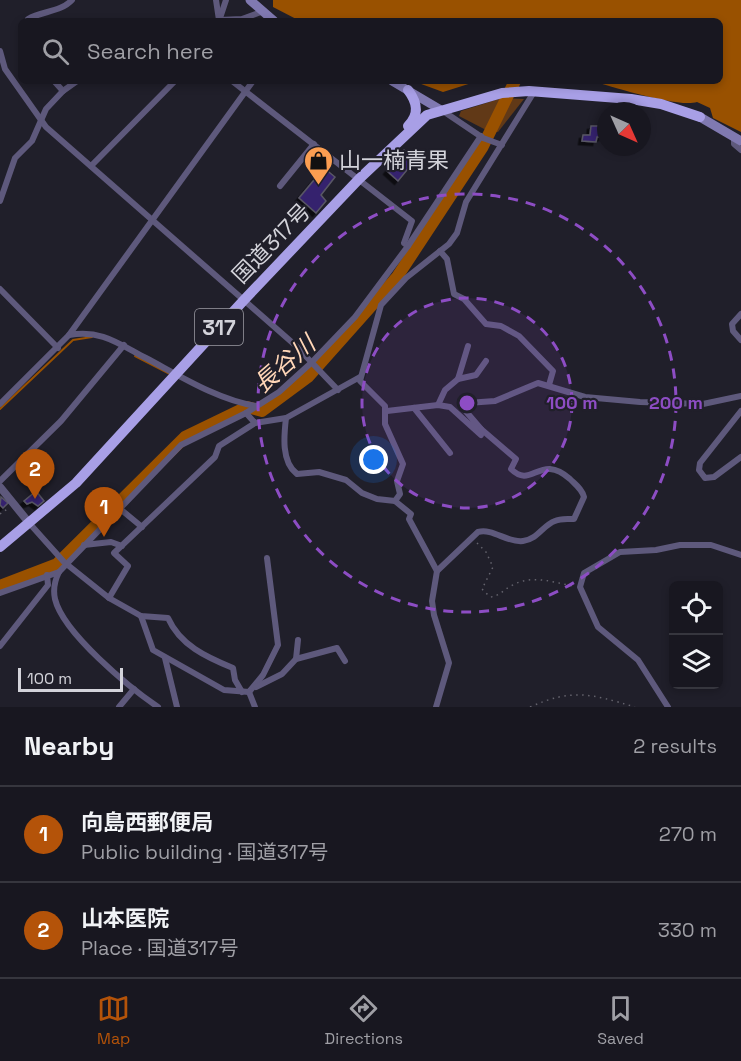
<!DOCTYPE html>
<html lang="en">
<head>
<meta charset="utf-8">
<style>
  body { margin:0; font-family:"Space Grotesk","Noto Sans JP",sans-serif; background:#25242d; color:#f1f3f6 }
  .controls { position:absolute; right:18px; bottom:18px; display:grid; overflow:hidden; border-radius:9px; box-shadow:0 3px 9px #0003 }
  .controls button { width:54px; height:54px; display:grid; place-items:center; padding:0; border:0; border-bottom:2px solid #36363e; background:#181720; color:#f1f3f6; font:30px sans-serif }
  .compass { position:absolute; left:597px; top:102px; width:54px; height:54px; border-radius:50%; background:#181720; box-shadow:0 3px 9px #0003; rotate:135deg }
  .scale { position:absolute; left:18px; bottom:15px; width:105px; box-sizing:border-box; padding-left:6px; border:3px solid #d3d3da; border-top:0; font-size:16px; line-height:21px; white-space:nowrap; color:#d3d3da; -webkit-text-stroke:4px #201f2a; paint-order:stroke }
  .you { position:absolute; left:374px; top:460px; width:21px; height:21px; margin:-15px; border:4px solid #fff; border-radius:50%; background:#1a73e8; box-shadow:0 0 0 9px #1a73e833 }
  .badge { display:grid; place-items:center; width:39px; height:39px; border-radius:50%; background:#b45309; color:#fff; font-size:20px; font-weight:700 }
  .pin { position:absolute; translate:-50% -50px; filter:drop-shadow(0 2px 3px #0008) }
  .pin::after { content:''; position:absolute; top:32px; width:21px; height:18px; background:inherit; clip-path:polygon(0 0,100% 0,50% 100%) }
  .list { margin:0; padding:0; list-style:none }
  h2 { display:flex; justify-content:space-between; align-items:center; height:78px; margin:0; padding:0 24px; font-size:26px }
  h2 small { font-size:20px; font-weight:400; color:#9f9fa5 }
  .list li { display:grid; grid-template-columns:39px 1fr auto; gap:18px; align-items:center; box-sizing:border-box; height:96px; padding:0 24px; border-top:2px solid #36363e }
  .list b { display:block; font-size:22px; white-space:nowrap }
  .list p { margin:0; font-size:20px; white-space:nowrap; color:#9f9fa5 }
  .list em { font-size:20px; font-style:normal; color:#9f9fa5 }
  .icon { flex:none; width:33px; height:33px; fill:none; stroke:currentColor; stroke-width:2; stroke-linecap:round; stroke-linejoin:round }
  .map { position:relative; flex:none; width:741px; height:707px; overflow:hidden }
  .search { position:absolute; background:#181720; box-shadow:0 3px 9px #0003; left:18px; right:18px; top:18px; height:66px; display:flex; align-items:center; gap:15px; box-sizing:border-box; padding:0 21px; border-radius:9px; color:#9f9fa5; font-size:22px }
  .sheet { height:270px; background:#181720 }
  nav { display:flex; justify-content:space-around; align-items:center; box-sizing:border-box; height:84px; border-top:2px solid #36363e; background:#181720; font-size:16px; color:#9f9fa5 }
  nav a { display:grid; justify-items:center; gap:3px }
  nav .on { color:#b45309 }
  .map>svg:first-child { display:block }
</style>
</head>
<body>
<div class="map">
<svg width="741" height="707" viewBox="0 0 741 707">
  <defs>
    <filter id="shadow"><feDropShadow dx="-3.5" dy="3.5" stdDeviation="0" flood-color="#0009"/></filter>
  </defs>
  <rect width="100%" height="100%" fill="#201f2a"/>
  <!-- green -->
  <polygon fill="#613917" points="502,98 524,99 498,132 488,131 459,116 461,111"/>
  <!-- water -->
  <g fill="#995100">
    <path d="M273,0H741V132L713,118L710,108L697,102C678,108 614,87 592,81H720V21H300L273,7Z"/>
    <polygon points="413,81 478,81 443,92"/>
  </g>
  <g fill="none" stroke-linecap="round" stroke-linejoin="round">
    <!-- stream -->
    <g stroke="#995100" stroke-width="2">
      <polyline points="135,356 170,374"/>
      <polyline points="0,409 73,340 92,337"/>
    </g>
    <!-- river -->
    <polyline stroke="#995100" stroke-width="12" points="0,586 57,564 185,437 247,407 262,411 308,377 397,277 482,148 515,81"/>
  </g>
  <!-- building -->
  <g fill="#36236e" stroke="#595765" stroke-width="1.5" filter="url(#shadow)">
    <polygon points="591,126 601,126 602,137 597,137 596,142 582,141 583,135 590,135"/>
    <polygon points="404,150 416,159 398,181 387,171"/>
    <polygon points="324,168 335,177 321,195 326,201 316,213 299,198"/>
    <polygon points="36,491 44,501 38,506 32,502 27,504 24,501"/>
    <polygon points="1,497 8,503 3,508 0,505"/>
  </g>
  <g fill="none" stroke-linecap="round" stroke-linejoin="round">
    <!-- path -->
    <g stroke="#64636d" stroke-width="1.5" stroke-dasharray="1.5 4.5" stroke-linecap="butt">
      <polyline points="0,514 9,508"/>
      <path d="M477,543L486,552L493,567L482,589L490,597C500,596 503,590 511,586C531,574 552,582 573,586"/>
      <path d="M530,707C573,688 591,694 635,707"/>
    </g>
    <!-- minor -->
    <g stroke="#5e597c" stroke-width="6">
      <polyline points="216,0 219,20 242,19 261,12"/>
      <polyline points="220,18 226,0"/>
      <path d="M29,21L28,19C42,11 61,12 72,0"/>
      <polyline points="0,51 5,69 46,127 295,345 338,390"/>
      <polyline points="54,81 63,91"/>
      <polyline points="232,81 412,221 404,243 408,246"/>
      <polyline points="443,111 483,138 502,145"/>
      <polyline points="734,136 734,144 741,150"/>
      <polyline points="91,166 175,81"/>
      <polyline points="280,186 314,144"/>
      <polyline points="0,201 15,158 32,141 46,109 63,91 77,81"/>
      <polyline points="440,251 447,259 454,294 464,299 486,324 501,326 519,336 553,371 549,385"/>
      <polyline points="0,289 58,348"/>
      <polyline points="741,314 732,324 733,331 741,340"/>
      <path d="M69,335C101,329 119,344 146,358C180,376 218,400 256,406"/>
      <polyline points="458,379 476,375 486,361"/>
      <polyline points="0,404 69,335 253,81"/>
      <polyline points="438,405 445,390 458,379 468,346"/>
      <polyline points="414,408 450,453"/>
      <polyline points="387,411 438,405 450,407 481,435 481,429 463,408 467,403 495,401 538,383 585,397 640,402 703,404 741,396"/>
      <polyline points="741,411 700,463 699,470 705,478 714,477 741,457"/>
      <polyline points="246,413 255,423 286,418 360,377"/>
      <path d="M286,418C284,435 281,462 297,474L319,472L346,480L362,493L377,499L395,501L411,514L409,519L437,571"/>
      <polyline points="0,481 61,421 124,345"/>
      <polyline points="395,501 400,494 397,481 403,464 385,424 385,406 360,381 381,305 406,278 449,244 457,233 466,202 534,92"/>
      <polyline points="119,508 142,527"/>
      <path d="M30,524L64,562L109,598L141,616L168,618C180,645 206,657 233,668L235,680L242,692"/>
      <polyline points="84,545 111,542 122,546"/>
      <polyline points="0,593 59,572"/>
      <polyline points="109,598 128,566 114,553 215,457 219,446 255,423"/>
      <polyline points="141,616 153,650 224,690 249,692 263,675 278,645 267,558"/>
      <polyline points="0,646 48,585 47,575"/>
      <polyline points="165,658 177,707"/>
      <polyline points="296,659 298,640"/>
      <polyline points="256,687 282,674 296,659 337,648 345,661"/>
      <polyline points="249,692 255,707"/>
      <polyline points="119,707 134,689"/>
      <path d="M158,707C130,688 63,633 55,599C53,590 55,580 59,572L181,445L246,413L279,392L311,363L355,317L408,246L481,136"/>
      <path d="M436,707L449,663L434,615L432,601L437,571L478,532C493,528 507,543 523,541C538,539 543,525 555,521C560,518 568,519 574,519L584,497C582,489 576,485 570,479C540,452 532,490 511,469L516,459L481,429"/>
      <polyline points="668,707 638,660 598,627 580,587 584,573 620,552 656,550 680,545 711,545 741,555"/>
    </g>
    <!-- tertiary -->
    <polyline stroke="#5e597c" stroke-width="8" points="0,487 30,524"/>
    <!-- secondary -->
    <g stroke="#8079b1" stroke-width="9">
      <polyline points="250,0 274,21"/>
      <polyline points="392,81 441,110"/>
      <polyline points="700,117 741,141"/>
    </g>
    <!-- trunk -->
    <g stroke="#a89fe6" stroke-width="10">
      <path d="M408,90C417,102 420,114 408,126"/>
      <polyline points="0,547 76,483 244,300 359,179 427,115 502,93 529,91 631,99 661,104 700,117"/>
    </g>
  </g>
  <!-- distance rings -->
  <circle cx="467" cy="403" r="105" fill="#8d4dc4" fill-opacity=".12"/>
  <g fill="none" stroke="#8d4dc4" stroke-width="3" stroke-dasharray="10 8">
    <circle cx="467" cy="403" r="105"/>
    <circle cx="467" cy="403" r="209"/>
  </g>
  <!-- icons -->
  <defs>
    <symbol id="shop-pin" viewBox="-11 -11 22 30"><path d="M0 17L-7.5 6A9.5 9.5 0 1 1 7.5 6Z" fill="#fb9e51" stroke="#201f2a"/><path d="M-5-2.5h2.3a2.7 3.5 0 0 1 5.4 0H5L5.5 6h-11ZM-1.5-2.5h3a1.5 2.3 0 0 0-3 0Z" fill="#111"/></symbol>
  </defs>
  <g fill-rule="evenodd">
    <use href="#shop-pin" x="302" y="144" width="33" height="45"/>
  </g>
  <g text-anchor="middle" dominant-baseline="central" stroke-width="4.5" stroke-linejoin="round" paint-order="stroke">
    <!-- shield labels -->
    <rect fill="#201f2a" stroke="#9d9da5" stroke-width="1.5" x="195" y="309" width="48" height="36" rx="4.5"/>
    <g font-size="21" font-weight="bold" fill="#d3d3da">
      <text x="219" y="327">317</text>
    </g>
    <!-- poi labels -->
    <g font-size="22" fill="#d3d3da" stroke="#201f2a" text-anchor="start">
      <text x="339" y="160">山一楠青果</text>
    </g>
    <!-- street labels -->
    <g font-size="22" fill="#d3d3da" stroke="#201f2a">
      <text transform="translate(271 243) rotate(-46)">国道317号</text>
    </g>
    <!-- water labels -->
    <g font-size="24" font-style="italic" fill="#ffd6b7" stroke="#201f2a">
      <text transform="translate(284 364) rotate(-41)">長谷川</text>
    </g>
  </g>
  <circle cx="467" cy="403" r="9" fill="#8d4dc4" stroke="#201f2a" stroke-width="3"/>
  <g font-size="18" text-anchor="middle" font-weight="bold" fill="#8d4dc4" stroke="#201f2a" stroke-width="4.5" stroke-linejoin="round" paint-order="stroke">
    <text x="572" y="409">100 m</text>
    <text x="676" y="409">200 m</text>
  </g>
</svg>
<div class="controls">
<button><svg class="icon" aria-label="locate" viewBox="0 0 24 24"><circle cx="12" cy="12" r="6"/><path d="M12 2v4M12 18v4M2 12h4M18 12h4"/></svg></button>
<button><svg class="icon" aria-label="layers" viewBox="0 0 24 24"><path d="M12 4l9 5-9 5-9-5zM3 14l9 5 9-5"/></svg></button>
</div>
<svg class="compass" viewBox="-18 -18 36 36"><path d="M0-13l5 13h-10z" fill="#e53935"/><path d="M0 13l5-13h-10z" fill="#9f9fa5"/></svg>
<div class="scale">100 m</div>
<div class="you"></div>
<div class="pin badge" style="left:104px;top:537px">1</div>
<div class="pin badge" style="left:35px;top:499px">2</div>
<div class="search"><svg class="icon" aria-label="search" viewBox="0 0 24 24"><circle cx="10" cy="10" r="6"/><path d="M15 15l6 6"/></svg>Search here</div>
</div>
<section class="sheet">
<h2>Nearby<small>2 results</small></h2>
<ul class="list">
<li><span class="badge">1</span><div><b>向島西郵便局</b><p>Public building · 国道317号</p></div><em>270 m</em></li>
<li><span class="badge">2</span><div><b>山本医院</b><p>Place · 国道317号</p></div><em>330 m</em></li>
</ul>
</section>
<nav>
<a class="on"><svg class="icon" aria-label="map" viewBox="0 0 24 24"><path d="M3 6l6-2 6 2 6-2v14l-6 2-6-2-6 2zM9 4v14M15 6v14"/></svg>Map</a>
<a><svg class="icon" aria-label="directions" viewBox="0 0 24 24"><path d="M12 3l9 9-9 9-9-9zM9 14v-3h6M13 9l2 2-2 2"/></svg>Directions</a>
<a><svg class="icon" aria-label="saved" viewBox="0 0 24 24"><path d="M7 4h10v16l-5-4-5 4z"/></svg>Saved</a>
</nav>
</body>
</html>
